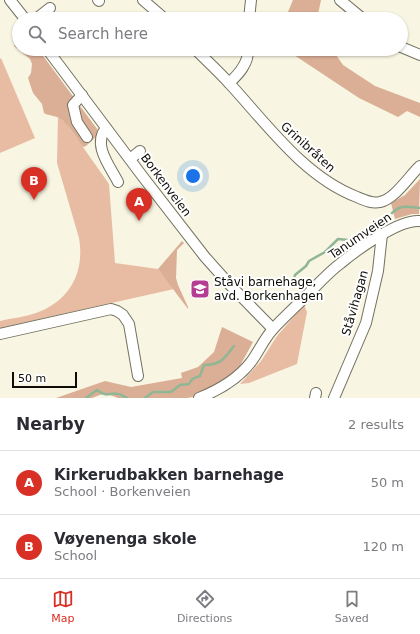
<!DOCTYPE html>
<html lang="en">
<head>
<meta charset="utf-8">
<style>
  body { margin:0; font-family:"DejaVu Sans",sans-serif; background:#f7f7f7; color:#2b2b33 }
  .scale { position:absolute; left:12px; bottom:10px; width:65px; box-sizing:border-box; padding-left:4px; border:2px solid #0d0c06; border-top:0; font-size:11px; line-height:14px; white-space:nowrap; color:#0d0c06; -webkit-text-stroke:3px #fff; paint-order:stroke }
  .you { position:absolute; left:193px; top:176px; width:14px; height:14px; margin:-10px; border:3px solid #fff; border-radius:50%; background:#1a73e8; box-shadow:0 0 0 6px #1a73e833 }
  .badge { display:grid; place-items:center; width:26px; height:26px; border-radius:50%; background:#d93025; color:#fff; font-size:13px; font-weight:700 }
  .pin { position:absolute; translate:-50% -33px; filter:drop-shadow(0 1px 2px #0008) }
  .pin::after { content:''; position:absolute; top:21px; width:14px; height:12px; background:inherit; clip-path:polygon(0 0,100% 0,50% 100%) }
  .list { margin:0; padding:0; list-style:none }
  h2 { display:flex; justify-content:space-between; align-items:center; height:52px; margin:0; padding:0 16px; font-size:17px }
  h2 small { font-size:13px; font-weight:400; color:#7c7c81 }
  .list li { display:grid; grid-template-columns:26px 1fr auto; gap:12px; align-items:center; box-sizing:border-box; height:64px; padding:0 16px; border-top:1px solid #e1e1e2 }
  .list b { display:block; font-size:15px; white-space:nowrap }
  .list p { margin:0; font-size:13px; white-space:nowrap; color:#7c7c81 }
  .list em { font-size:13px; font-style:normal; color:#7c7c81 }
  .icon { flex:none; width:22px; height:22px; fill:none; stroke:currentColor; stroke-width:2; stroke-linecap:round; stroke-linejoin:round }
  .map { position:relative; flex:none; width:420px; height:398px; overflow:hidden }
  .search { position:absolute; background:#fff; box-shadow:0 1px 3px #0004; left:12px; right:12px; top:12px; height:44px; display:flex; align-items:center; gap:10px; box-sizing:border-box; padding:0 14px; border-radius:22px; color:#7c7c81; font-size:15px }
  .sheet { height:180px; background:#fff }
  nav { display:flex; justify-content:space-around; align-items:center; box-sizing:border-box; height:56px; border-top:1px solid #e1e1e2; background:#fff; font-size:11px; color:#7c7c81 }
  nav a { display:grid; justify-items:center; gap:2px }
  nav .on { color:#d93025 }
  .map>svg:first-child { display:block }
</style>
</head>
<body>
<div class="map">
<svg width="420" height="398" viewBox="0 0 420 398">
  <rect width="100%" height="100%" fill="#f8f5e2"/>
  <!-- green -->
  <g fill="#e7bca2">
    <polygon points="1,58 35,138 0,153 0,59"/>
    <path d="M58,117L66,123L109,184L115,263L158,269L174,289L0,328V321C12,318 25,317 36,313C70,301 85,272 79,238L57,163Z"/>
    <polygon points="304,305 307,312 297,364 249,383 240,384 261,361 277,336"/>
  </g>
  <!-- forest -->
  <g fill="#daaf96">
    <polygon points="293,0 321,0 317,19 285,19"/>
    <path d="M19,39V49H38L100,133L86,146L83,147C76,138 69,124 59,118C54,115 49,116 44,113L42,104L33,93L28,78L31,73L32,64L30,59L14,46Z"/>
    <polygon points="288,49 332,49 343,65 375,86 420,103 420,117 407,111 398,117 359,98 291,53"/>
    <polygon points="420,179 419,214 412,214 395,219 391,203 405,195"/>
    <polygon points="182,241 184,243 177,250 176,278 178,285 188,307 188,309 158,269"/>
    <polygon points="222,327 253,342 235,375 203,395 187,398 118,398 105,393 92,398 56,398 105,381 131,387 182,378 181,373 198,367 214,352"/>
  </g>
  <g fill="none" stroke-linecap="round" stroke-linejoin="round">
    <!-- stream -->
    <g stroke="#90b696" stroke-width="2.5">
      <path d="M392,213C401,204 408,207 420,208"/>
      <polyline points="294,279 295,275 306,266 309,261 325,252 338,239 359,241 363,239 368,232 379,223"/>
      <path d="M86,398L97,390C107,398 109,392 118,394C121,394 124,397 127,398"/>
      <path d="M145,398L153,392H171L180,385L189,384C191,379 195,377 200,376L204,365C221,365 224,359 234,346"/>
    </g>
    <defs>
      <g id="minor">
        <polyline points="10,0 25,19"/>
        <polyline points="98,0 99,1"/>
        <polyline points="143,0 165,19"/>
        <polyline points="340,0 363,19"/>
        <polyline points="36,19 50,8"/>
        <polyline points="249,19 251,0"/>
        <polyline points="401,47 420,55"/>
        <polyline points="47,49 143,177 205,257 230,285 273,329"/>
        <path d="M195,49C206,60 218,71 229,83C266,123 304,177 357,197C364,200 372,204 380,202C395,199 409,176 420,166"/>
        <path d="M229,83C239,74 249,63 248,49"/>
        <polyline points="82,95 73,105 77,122 87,137"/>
        <path d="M106,128C92,145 110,166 118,182"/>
        <polyline points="130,159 140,151"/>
        <polyline points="0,334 111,309 117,311 123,315 129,324 138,376"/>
        <path d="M199,398C219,390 238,379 251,362C259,351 264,339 273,329C281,320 290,312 299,303C313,290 326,274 341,263C358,249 399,219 420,221"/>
        <polyline points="315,398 316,393"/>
        <polyline points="334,398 366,323 378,271 382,234"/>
      </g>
    </defs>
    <!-- minor casing -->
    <use href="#minor" stroke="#737160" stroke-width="12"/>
    <!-- minor -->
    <use href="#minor" stroke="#fff" stroke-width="10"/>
  </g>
  <!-- icons -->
  <defs>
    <symbol id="school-square" viewBox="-11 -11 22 22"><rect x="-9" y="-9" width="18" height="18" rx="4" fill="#b43d93" stroke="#fff"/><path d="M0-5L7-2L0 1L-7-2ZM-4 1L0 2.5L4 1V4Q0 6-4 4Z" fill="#fff"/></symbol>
  </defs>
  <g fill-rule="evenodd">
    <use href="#school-square" x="189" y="278" width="22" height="22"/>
  </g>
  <g text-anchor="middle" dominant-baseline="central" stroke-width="4" stroke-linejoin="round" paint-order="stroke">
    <!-- street labels -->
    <g font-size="12" fill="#0d0c06" stroke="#fff">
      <text transform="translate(308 147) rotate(42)">Grinibråten</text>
      <text transform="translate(166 185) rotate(53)">Borkenveien</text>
      <text transform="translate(360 236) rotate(-34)">Tanumveien</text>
      <text transform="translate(355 303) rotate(-74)">Ståvihagan</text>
    </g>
    <!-- poi labels -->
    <g font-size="12" fill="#0d0c06" stroke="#fff" text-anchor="start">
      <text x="214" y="282">Ståvi barnehage,<tspan x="214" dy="14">avd. Borkenhagen</tspan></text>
    </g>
  </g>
</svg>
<div class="scale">50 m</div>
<div class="you"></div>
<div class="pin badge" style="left:139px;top:221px">A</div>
<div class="pin badge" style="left:34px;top:200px">B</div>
<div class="search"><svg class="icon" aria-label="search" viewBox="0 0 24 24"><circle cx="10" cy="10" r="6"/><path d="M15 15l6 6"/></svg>Search here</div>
</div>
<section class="sheet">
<h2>Nearby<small>2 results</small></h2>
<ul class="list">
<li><span class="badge">A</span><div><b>Kirkerudbakken barnehage</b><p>School · Borkenveien</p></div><em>50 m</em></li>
<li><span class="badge">B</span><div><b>Vøyenenga skole</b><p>School</p></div><em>120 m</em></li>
</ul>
</section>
<nav>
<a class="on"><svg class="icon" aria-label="map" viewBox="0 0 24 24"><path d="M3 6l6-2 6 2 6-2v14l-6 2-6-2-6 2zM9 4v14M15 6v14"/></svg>Map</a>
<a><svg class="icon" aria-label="directions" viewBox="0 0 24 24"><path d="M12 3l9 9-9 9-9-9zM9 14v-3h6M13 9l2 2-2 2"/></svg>Directions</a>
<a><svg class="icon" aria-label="saved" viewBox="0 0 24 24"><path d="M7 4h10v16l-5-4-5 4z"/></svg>Saved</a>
</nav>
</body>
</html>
